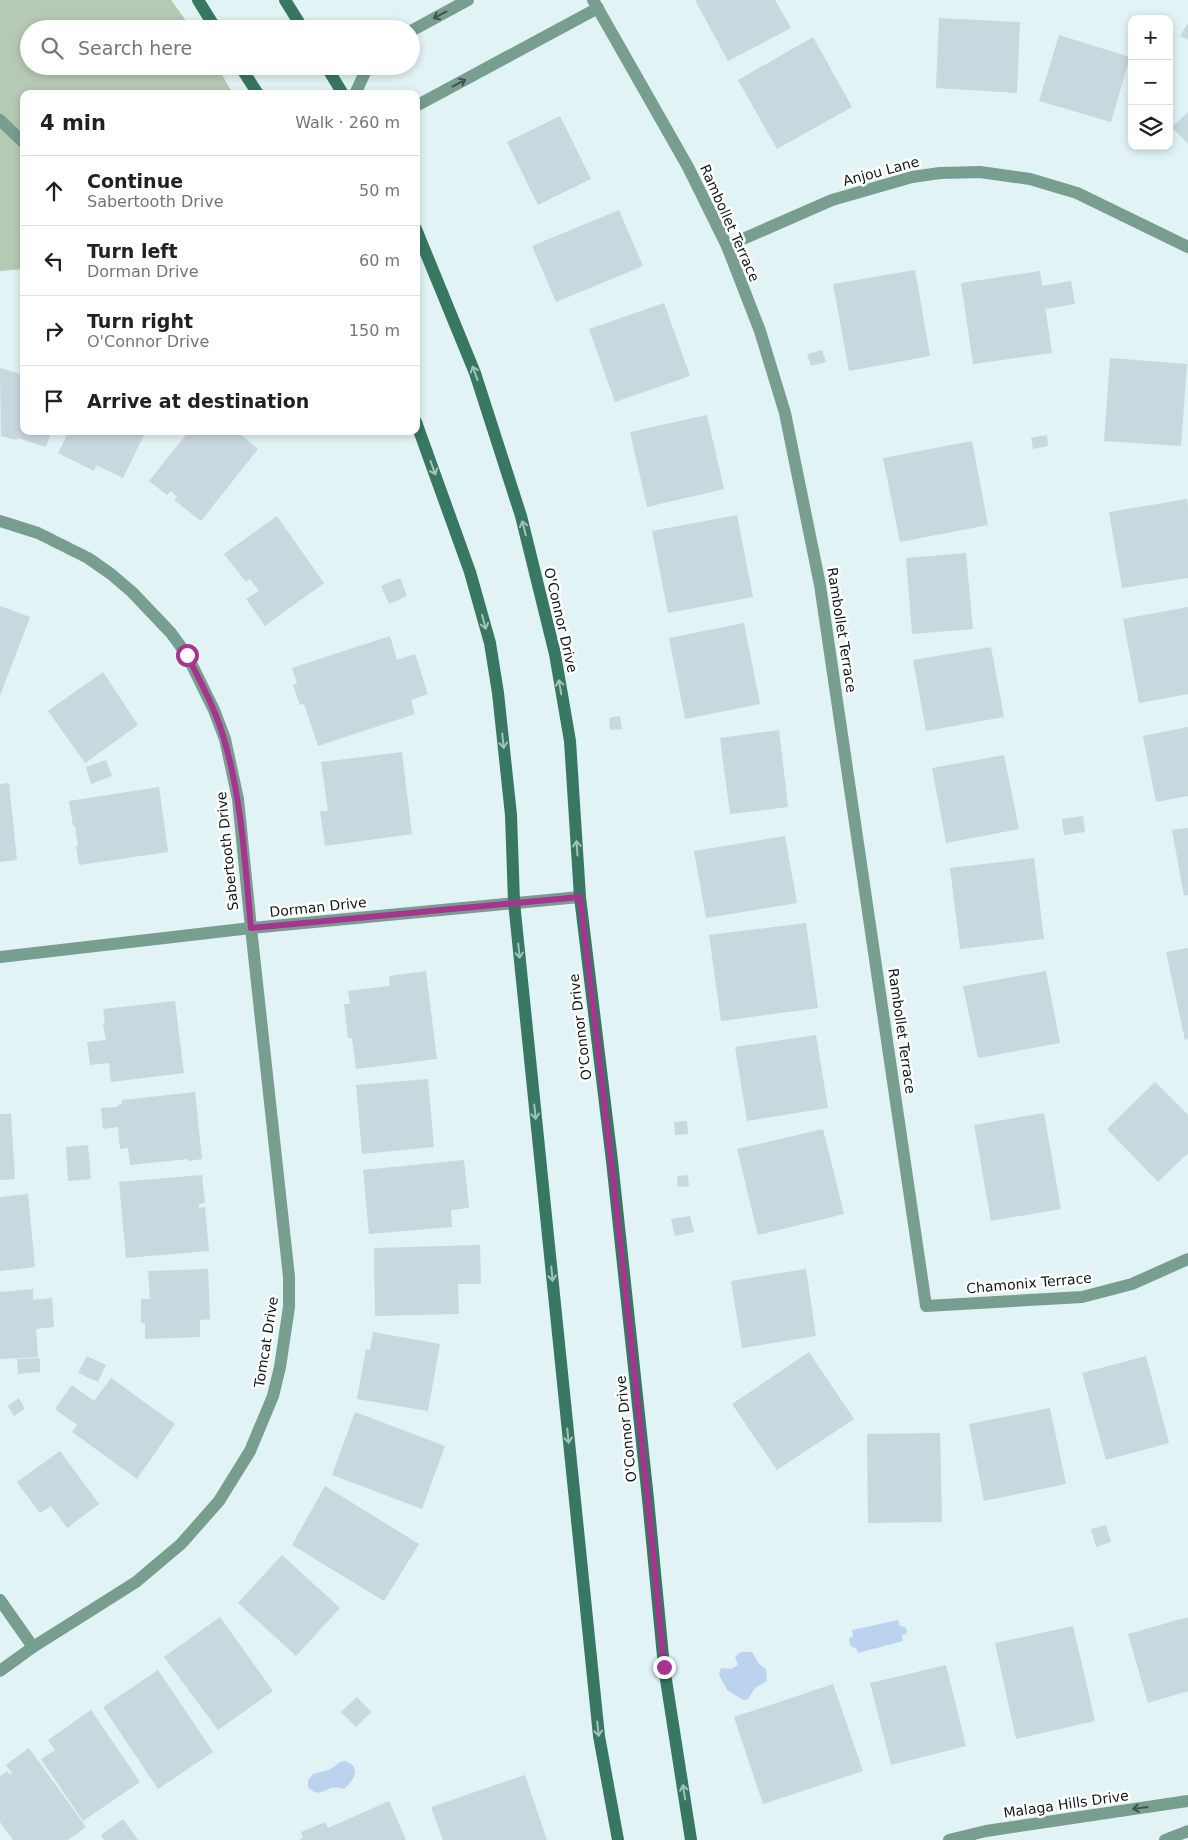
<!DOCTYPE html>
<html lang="en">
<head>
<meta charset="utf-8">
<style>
  body { margin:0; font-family:"DejaVu Sans",sans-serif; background:#f6f6f6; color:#202124 }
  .controls { position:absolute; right:15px; top:15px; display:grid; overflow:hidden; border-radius:10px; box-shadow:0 2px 8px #0003 }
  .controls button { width:45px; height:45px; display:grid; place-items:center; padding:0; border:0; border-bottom:1px solid #e0e0e0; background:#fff; color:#202124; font:25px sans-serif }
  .stop { position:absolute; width:15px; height:15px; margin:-11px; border:4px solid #a7348f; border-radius:50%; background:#fff }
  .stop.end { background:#a7348f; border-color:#fff; box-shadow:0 1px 5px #0008 }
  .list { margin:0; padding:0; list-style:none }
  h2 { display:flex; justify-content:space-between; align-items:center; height:65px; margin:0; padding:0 20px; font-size:21px }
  h2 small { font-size:16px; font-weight:400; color:#757577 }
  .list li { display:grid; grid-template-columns:32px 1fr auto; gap:15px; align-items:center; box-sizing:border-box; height:70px; padding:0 20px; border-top:1px solid #e0e0e0 }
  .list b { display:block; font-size:19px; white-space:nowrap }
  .list p { margin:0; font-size:16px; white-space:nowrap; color:#757577 }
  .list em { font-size:16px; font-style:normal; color:#757577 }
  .icon { flex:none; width:28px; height:28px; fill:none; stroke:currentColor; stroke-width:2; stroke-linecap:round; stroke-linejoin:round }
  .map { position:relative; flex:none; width:1188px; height:1840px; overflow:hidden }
  .search { position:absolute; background:#fff; box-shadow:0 2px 8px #0003; left:20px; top:20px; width:400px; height:55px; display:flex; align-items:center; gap:12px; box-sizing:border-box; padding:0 18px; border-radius:28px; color:#757577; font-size:19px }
  .panel { position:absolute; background:#fff; box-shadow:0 2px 8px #0003; left:20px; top:90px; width:400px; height:345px; border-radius:10px }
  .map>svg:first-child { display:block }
</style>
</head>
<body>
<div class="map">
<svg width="1188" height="1840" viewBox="0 0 1188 1840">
  <rect width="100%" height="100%" fill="#e1f3f4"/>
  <!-- green -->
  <polygon fill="#b6c9b4" points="0,0 171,0 192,29 29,29 29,66 217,66 233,94 24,94 24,269 0,271"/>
  <!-- water -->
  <g fill="#bcd3f0">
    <path d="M898,1620L900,1626L905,1627L907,1630L906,1634L902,1635L903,1641L858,1653L856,1648C851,1647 849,1645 849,1639L853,1636L852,1630Z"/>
    <polygon points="741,1652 752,1652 759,1664 766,1669 767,1681 755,1688 748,1699 743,1700 727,1690 719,1675 721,1668 731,1669 738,1665 735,1657"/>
    <path d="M345,1761C362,1767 355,1779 344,1789C340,1788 335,1787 331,1788C322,1791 317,1797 308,1787V1780L313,1774L331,1769L340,1762Z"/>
  </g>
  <!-- building -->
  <g fill="#c8d8de">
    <polygon points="695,0 775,0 791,28 728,61"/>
    <polygon points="939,18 1020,22 1017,93 936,88"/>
    <polygon points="1188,23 1188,40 1180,36"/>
    <polygon points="1059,35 1130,57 1111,122 1039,101"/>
    <polygon points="813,37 852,107 777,149 738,80"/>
    <polygon points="1188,112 1188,144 1172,127"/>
    <polygon points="560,116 591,179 538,205 507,142"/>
    <polygon points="619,210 643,266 556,302 532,246"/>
    <polygon points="915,270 930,356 849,371 833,284"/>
    <polygon points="1040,271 1042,286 1071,281 1075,304 1046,309 1044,299 1052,353 973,364 961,283"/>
    <polygon points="664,303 690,376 615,402 589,329"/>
    <polygon points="822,350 826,362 811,366 807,354"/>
    <polygon points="1110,358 1187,364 1181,446 1104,441"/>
    <polygon points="0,368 24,375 24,431 51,431 46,447 18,438 17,440 1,436"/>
    <polygon points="707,415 724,489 647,507 630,432"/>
    <polygon points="69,431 146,431 123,478 96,465 94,471 58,453"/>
    <polygon points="189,431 236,431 258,449 201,521 174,500 177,497 171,491 167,495 149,481"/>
    <polygon points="1047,435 1048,446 1033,449 1031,438"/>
    <polygon points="972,441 988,525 900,542 883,458"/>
    <polygon points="1187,499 1188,508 1188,578 1122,588 1109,512"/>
    <polygon points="737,515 753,597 668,613 652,531"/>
    <polygon points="277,516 324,583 265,626 246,599 259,591 250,579 246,582 224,554"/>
    <polygon points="966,553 973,629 912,634 906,558"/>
    <polygon points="400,578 407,596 389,604 381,586"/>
    <polygon points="0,606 30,617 0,696"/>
    <polygon points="1188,607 1188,694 1139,703 1123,619"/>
    <polygon points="744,623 760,704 685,719 669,638"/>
    <polygon points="390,636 397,660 415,654 428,694 411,700 415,714 318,746 304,704 300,705 293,685 297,683 292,668"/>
    <polygon points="991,647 1004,717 926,731 913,660"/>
    <polygon points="103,672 138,725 85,763 48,711"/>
    <polygon points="620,716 622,729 610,730 609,718"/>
    <polygon points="1188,727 1188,796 1156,802 1143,736"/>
    <polygon points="779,730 788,807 730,814 720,738"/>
    <polygon points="402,752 412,834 325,846 320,811 328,811 321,762"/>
    <polygon points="1004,755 1019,829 946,843 932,768"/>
    <polygon points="106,760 112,776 91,784 86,767"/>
    <polygon points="9,783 17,860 0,862 0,784"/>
    <polygon points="159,787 168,852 79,865 76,846 78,846 75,826 73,826 69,801"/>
    <polygon points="1083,816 1085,832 1064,835 1062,819"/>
    <polygon points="1188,828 1188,895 1184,896 1172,830"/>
    <polygon points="785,836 797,903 706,918 694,851"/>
    <polygon points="1034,858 1044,939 960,949 950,868"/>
    <polygon points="806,923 818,1008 721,1021 709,935"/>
    <polygon points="1188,948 1188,1039 1185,1040 1166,952"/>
    <polygon points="426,971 437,1059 356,1069 352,1038 348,1038 344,1004 350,1004 348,991 390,986 389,976"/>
    <polygon points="1046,971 1060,1043 978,1058 963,986"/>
    <polygon points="175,1001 184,1073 111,1082 109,1063 90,1065 87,1042 106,1040 103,1024 105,1023 103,1009"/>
    <polygon points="816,1035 828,1108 747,1121 735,1047"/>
    <polygon points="428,1079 434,1147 362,1154 356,1085"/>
    <polygon points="1155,1082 1188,1115 1188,1153 1158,1182 1107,1129"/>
    <polygon points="195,1092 202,1159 188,1161 188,1159 130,1165 128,1148 120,1149 118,1127 103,1129 101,1108 118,1107 118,1105 122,1104 122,1100"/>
    <polygon points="1044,1113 1061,1209 991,1221 974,1125"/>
    <polygon points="0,1114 11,1114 15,1179 0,1180"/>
    <polygon points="687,1121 688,1134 675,1135 674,1122"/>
    <polygon points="823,1129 844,1214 758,1235 737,1149"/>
    <polygon points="88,1145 91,1179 68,1181 66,1147"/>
    <polygon points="464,1160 469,1208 451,1210 452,1227 369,1234 363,1170"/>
    <polygon points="202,1175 205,1203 199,1204 199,1208 205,1207 209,1251 126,1258 119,1182"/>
    <polygon points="688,1175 689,1186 678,1187 677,1176"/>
    <polygon points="28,1194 35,1267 0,1271 0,1197"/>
    <polygon points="690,1216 694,1232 675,1236 671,1219"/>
    <polygon points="480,1245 481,1284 458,1284 459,1314 375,1316 374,1248"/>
    <polygon points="208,1269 210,1319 200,1320 200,1337 145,1339 145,1323 141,1323 141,1299 150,1299 148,1271"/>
    <polygon points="806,1269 816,1336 742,1348 731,1281"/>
    <polygon points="33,1289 33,1300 52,1298 54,1327 36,1329 38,1357 0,1359 0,1292"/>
    <polygon points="373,1332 440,1344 428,1411 357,1399 366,1349 370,1350"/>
    <polygon points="809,1352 854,1419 777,1470 732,1404"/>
    <polygon points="87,1356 106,1365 98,1382 78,1373"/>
    <polygon points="1146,1356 1169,1443 1106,1460 1082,1373"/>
    <polygon points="40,1358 40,1372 18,1374 17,1359"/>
    <polygon points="111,1378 175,1424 137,1479 72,1432 77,1425 55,1409 72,1385 94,1401"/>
    <polygon points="19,1398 25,1409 14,1416 8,1406"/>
    <polygon points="1050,1408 1066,1484 984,1501 969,1424"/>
    <polygon points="355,1412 445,1446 422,1509 332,1475"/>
    <polygon points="940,1433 942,1522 868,1523 867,1434"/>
    <polygon points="60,1451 99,1504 67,1528 51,1506 40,1513 17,1482"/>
    <polygon points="325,1486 419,1544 384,1601 292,1545"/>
    <polygon points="1106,1525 1111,1542 1096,1547 1091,1529"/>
    <polygon points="282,1555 340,1608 296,1656 238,1603"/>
    <polygon points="220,1617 273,1691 218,1730 164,1657"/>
    <polygon points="1188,1617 1188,1691 1148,1703 1128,1634"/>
    <polygon points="1073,1626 1095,1721 1016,1739 995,1643"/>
    <polygon points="946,1665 966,1746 891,1765 870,1683"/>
    <polygon points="158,1670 213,1752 158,1789 103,1707"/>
    <polygon points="833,1684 863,1771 763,1804 734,1717"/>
    <polygon points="357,1697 371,1712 356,1727 341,1712"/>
    <polygon points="91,1710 140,1782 83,1821 41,1759 55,1750 48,1740"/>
    <polygon points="29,1748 86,1827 68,1840 13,1840 0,1822 0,1776 7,1771 10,1775 12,1773 6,1765"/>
    <polygon points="525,1775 547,1840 443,1840 431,1807"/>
    <polygon points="389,1801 406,1840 299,1840 303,1838 301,1832 325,1822 328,1828"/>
    <polygon points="123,1819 138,1840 104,1840 101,1835"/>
  </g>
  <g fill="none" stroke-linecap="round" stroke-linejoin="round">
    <!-- lane -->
    <polyline stroke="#779e8f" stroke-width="12" points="0,120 24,143"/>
    <!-- street -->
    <g stroke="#779e8f" stroke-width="12">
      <polyline points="593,0 688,167 727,246 760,331 785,413 820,585 926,1306 1082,1297 1132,1284 1188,1259"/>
      <polyline points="411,31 468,0"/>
      <polyline points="355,94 368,66"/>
      <polyline points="416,106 598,8"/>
      <polyline points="727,246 832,200 912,177 940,173 980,172 1030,179 1077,193 1188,247"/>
      <polyline points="0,521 38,533 88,558 111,574 132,592 171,633 187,655 214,710 225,739 238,799 251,928 289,1277 289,1307 280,1367 273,1396 250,1451 219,1501 181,1544 136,1582 33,1647 0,1671"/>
      <polyline points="0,957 251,928 580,897"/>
      <polyline points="0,1600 33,1647"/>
      <polyline points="949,1840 986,1831 1188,1801"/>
      <polyline points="1165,1840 1188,1831"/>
    </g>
    <!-- secondary -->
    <g stroke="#387762" stroke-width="12">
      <polyline points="198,0 216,29"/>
      <polyline points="285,0 303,29"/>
      <polyline points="240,66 258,94"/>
      <polyline points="326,66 343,94"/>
      <polyline points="416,229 475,373 521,516 555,654 570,741 580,897 612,1161 648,1499 664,1667 691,1840"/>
      <polyline points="416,422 470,572 490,643 498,693 511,815 514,902 599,1736 618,1840"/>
    </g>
  </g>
  <!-- one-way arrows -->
  <defs><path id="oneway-shaft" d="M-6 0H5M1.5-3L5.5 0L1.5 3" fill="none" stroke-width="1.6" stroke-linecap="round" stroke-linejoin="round" transform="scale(1.25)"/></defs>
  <g stroke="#3f544e">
    <use href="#oneway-shaft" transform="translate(440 15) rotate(152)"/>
    <use href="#oneway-shaft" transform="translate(459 83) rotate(-28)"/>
    <use href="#oneway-shaft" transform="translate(1140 1808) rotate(172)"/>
  </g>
  <g stroke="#a5c2b8">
    <use href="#oneway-shaft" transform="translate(475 373) rotate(-110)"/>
    <use href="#oneway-shaft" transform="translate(433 468) rotate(70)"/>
    <use href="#oneway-shaft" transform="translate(524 528) rotate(-104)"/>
    <use href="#oneway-shaft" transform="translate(484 622) rotate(75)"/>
    <use href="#oneway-shaft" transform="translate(560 687) rotate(-100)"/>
    <use href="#oneway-shaft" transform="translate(503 741) rotate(84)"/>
    <use href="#oneway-shaft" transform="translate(577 848) rotate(-94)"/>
    <use href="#oneway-shaft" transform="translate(519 951) rotate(84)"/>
    <use href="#oneway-shaft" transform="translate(535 1112) rotate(84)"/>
    <use href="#oneway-shaft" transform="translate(552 1274) rotate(84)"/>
    <use href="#oneway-shaft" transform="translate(568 1436) rotate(84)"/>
    <use href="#oneway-shaft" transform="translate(598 1729) rotate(84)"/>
    <use href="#oneway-shaft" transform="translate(684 1792) rotate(-99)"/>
  </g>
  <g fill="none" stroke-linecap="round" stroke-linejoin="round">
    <!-- route -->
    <path stroke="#a7348f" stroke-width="6" d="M187,655C201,683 216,710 224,739C242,800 245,865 251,928L580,897C611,1153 640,1410 664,1667"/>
  </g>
  <g text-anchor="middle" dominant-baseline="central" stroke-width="5" stroke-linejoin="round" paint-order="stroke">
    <!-- street labels -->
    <g font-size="14" fill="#111818" stroke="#fff">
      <text transform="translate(881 171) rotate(-15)">Anjou Lane</text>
      <text transform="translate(730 223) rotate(66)">Rambollet Terrace</text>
      <text transform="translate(561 620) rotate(77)">O'Connor Drive</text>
      <text transform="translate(842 630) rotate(81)">Rambollet Terrace</text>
      <text transform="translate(227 851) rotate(-96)">Sabertooth Drive</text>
      <text transform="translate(318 907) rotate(-6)">Dorman Drive</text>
      <text transform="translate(580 1027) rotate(-97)">O'Connor Drive</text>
      <text transform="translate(902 1031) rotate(82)">Rambollet Terrace</text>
      <text transform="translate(1029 1283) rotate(-5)">Chamonix Terrace</text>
      <text transform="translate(266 1342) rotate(-81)">Tomcat Drive</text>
      <text transform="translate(626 1429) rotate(-96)">O'Connor Drive</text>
      <text transform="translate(1066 1804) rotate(-8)">Malaga Hills Drive</text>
    </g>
  </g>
</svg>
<div class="controls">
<button>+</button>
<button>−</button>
<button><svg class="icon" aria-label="layers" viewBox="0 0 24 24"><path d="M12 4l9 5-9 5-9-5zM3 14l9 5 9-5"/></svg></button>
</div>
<div class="stop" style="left:187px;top:655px"></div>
<div class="stop end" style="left:664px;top:1667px"></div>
<div class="search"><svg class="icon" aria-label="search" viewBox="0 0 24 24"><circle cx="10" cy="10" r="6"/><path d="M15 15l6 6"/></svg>Search here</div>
<section class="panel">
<h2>4 min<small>Walk · 260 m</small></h2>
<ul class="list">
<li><svg class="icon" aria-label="ahead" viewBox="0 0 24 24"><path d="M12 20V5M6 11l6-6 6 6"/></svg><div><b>Continue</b><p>Sabertooth Drive</p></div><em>50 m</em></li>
<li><svg class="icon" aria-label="left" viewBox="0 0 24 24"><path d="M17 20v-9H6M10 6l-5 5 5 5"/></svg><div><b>Turn left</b><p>Dorman Drive</p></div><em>60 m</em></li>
<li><svg class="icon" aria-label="right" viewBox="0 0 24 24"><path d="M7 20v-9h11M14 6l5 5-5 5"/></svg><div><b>Turn right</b><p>O'Connor Drive</p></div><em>150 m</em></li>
<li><svg class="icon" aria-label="arrive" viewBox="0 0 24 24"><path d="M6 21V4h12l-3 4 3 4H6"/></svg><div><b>Arrive at destination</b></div></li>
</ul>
</section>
</div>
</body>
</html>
